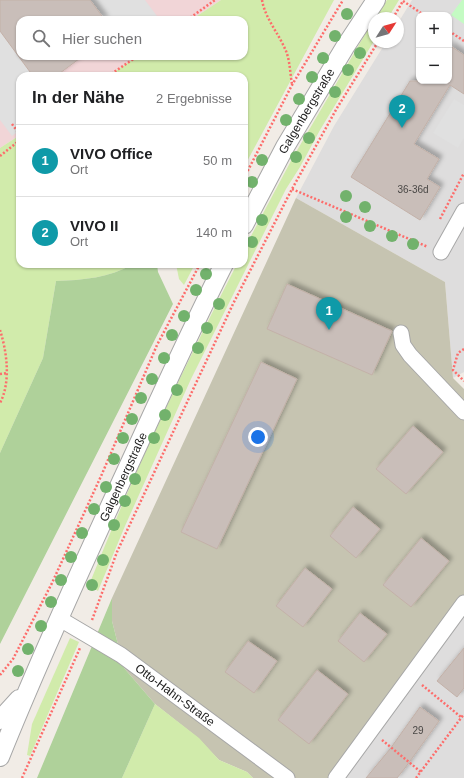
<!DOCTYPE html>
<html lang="de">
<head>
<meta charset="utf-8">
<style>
  body { margin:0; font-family:Helvetica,sans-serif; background:#f6f6f6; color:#202124 }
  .controls { position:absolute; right:12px; top:12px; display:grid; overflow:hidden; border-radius:8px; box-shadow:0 1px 3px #0004 }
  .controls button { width:36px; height:36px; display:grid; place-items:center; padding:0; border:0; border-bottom:1px solid #e0e0e0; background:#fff; color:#202124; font:20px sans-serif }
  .compass { position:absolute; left:368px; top:12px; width:36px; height:36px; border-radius:50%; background:#fff; box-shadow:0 1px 3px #0004; rotate:54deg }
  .you { position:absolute; left:258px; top:437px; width:14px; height:14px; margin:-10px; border:3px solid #fff; border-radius:50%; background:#1a73e8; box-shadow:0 0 0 6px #1a73e833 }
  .badge { display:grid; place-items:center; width:26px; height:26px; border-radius:50%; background:#0b8043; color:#fff; font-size:13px; font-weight:700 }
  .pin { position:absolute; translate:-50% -33px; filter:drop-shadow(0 1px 2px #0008) }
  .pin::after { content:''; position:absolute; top:21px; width:14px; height:12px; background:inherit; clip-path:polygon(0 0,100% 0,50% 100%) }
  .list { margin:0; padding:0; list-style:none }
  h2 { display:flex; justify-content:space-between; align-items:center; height:52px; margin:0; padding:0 16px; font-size:17px }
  h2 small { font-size:13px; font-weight:400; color:#757577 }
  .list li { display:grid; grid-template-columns:26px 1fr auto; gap:12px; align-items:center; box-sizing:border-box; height:72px; padding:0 16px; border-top:1px solid #e0e0e0 }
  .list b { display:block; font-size:15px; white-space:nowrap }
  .list p { margin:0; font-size:13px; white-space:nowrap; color:#757577 }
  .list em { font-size:13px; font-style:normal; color:#757577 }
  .icon { flex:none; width:22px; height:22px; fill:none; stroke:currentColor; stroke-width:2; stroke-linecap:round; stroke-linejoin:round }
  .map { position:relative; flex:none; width:464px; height:778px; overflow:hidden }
  .search { position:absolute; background:#fff; box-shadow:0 1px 3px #0004; left:16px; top:16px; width:232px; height:44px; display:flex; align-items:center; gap:10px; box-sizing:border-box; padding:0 14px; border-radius:12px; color:#757577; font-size:15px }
  .panel { position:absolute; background:#fff; box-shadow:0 1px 3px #0004; left:16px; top:72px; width:232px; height:196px; border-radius:12px }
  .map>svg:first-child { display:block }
</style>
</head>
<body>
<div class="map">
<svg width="464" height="778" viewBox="0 0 464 778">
  <defs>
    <filter id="shadow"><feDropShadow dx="3.5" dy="-3.5" stdDeviation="2" flood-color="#0004"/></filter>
  </defs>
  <rect width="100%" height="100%" fill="#f1ece6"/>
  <!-- residential -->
  <g fill="#dedddd" fill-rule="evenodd">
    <path d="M412,0H464V372L453,378L445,282L296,198L334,126L386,42H398V23ZM419,15H449V81H419Z"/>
    <polygon points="464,597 464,778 332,778"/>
  </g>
  <!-- commercial -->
  <polygon fill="#f1d5d7" points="0,0 221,0 191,20 20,20 20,56 138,56 108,76 20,76 20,135 0,148"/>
  <!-- construction -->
  <polygon fill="#c6c4b1" points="296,198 445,282 453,378 464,389 464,597 332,778 253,778 247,772 219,760 198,738 155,704 124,668 112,621 112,598"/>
  <!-- grass -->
  <g fill="#d1ebab">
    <polygon points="221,0 334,0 244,167 244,76 108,76 138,56 244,56 244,20 191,20"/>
    <polygon points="387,0 399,0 388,18 375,18"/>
    <path d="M374,19V41L320,130L300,167L286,189L191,379L125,526L98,591L89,585C132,476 183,369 237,264H244V249L292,159Z"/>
    <path d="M20,135V264H133C109,278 83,280 56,281L43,358L0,453V148Z"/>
    <polygon points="176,264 195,264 184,285 179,279"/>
    <polygon points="70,638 79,642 30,756 27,755 32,724"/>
    <polygon points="155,704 199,738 219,760 247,772 253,778 122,778"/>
  </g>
  <!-- forest -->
  <g fill="#afd19a">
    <path d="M133,264H157L158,272L173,304L0,644V453L43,358L56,281C83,280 109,278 133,264Z"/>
    <polygon points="112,598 112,621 124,668 155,704 122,778 37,778"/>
  </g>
  <!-- park -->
  <polygon fill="#c4fbc3" points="462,0 464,0 464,24 451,15"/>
  <!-- parking -->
  <g fill="#e0e0e0">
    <polygon points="90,0 145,0 160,20 105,20"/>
    <polygon points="0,31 33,76 20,76 20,130 12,136 0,120"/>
    <polygon points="454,99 464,105 464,138 458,148 433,133"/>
  </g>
  <!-- building -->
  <g fill="#c9beb9" stroke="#c3b1a8" filter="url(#shadow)">
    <polygon points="0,0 90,0 105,20 20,20 20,56 83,56 56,76 33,76 0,31"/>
    <polygon points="449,45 464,55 464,94 450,85 414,144 439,159 427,179 440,187 420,220 351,177 410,81 449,81"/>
    <polygon points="287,284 392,331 372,375 267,329"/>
    <polygon points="261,362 297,379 217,549 181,532"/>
    <polygon points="413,426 443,452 406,494 376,469"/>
    <polygon points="353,507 380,529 356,558 330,536"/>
    <polygon points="421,538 449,561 411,607 383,585"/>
    <polygon points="305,568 332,589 303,627 276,606"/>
    <polygon points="360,613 387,634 364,662 338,641"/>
    <polygon points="248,641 277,661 254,693 225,672"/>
    <polygon points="464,648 464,688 457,697 437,681"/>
    <polygon points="317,670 348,694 309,744 278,720"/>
    <polygon points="420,707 439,721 405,768 397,778 366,778 390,749"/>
  </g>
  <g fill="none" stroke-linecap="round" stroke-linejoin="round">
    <defs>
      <g id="minor">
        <polyline points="441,252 464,211"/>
        <polyline points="401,333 403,345 410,355 464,412"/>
        <path id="s1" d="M60,619L121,655L287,778"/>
        <polyline points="336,778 464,603"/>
      </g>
      <g id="tertiary">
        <path id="s2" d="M244,225L285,147L345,47L376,0"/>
        <polyline points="0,720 19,699"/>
        <path id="s3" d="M0,757C39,660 83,564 127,469C159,400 190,331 224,264"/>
      </g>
    </defs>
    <!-- minor casing -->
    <use href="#minor" stroke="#a7a7a7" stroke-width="17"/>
    <!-- tertiary casing -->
    <use href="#tertiary" stroke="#a7a7a7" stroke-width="20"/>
    <!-- path -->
    <g stroke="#fd6d6b" stroke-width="2.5" stroke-dasharray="2 2" stroke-linecap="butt">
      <path d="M262,0C265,18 279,34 286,51C290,61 290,73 292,84"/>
      <polyline points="403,1 424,15"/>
      <polyline points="393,18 403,1"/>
      <polyline points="187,20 215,0"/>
      <polyline points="449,31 464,41"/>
      <polyline points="108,76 138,56"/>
      <polyline points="12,124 20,135"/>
      <polyline points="0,156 20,140"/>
      <polyline points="244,178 292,85 343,0"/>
      <polyline points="292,189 428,247"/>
      <polyline points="440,219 464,173"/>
      <path d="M0,330C7,352 11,382 0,403"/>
      <polyline points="464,349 458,353 453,370 464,381"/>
      <polyline points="0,374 7,373"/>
      <polyline points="92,620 117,552 233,304 292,189 337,108 378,42"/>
      <polyline points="0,675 13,659 52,583 102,474 157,345 200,264"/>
      <polyline points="422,685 461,717"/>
      <polyline points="382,740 421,772"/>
      <polyline points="22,778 80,648"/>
      <polyline points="416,778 464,714"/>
    </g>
    <!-- minor -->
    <use href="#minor" stroke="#fff" stroke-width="15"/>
    <!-- tertiary -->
    <use href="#tertiary" stroke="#fff" stroke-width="18"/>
  </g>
  <!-- trees -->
  <g fill="#72b26c">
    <circle cx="347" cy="14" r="6"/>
    <circle cx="335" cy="36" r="6"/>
    <circle cx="360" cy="53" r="6"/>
    <circle cx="323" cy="58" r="6"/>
    <circle cx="348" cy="70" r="6"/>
    <circle cx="312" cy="77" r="6"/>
    <circle cx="335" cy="92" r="6"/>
    <circle cx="299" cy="99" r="6"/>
    <circle cx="286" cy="120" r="6"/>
    <circle cx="309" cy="138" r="6"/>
    <circle cx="296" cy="157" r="6"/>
    <circle cx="262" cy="160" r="6"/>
    <circle cx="252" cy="182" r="6"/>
    <circle cx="346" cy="196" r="6"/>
    <circle cx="365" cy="207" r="6"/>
    <circle cx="346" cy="217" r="6"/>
    <circle cx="262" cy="220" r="6"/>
    <circle cx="370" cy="226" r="6"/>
    <circle cx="392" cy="236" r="6"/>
    <circle cx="252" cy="242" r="6"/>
    <circle cx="413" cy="244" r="6"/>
    <circle cx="206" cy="274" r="6"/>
    <circle cx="196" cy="290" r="6"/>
    <circle cx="219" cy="304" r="6"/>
    <circle cx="184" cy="316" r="6"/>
    <circle cx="207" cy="328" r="6"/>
    <circle cx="172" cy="335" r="6"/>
    <circle cx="198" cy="348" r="6"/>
    <circle cx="164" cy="358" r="6"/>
    <circle cx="152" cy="379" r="6"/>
    <circle cx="177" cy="390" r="6"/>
    <circle cx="141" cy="398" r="6"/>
    <circle cx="165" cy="415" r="6"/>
    <circle cx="132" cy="419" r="6"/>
    <circle cx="123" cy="438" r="6"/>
    <circle cx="154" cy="438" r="6"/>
    <circle cx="114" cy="459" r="6"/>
    <circle cx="135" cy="479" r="6"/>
    <circle cx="106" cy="487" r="6"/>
    <circle cx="125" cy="501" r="6"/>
    <circle cx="94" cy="509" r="6"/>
    <circle cx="114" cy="525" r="6"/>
    <circle cx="82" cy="533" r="6"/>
    <circle cx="71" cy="557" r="6"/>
    <circle cx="103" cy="560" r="6"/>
    <circle cx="61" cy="580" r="6"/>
    <circle cx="92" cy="585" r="6"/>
    <circle cx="51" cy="602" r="6"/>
    <circle cx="41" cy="626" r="6"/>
    <circle cx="28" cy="649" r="6"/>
    <circle cx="18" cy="671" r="6"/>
  </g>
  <g text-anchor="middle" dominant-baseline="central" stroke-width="4" stroke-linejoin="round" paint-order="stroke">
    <!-- number labels -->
    <g font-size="10" fill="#4a4846">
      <text x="413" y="189">36-36d</text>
      <text x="418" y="730">29</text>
    </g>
    <!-- street labels -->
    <g font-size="12" fill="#202020" stroke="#fff">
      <text stroke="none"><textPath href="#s2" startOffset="130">Galgenbergstraße</textPath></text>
      <text stroke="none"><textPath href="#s3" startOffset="306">Galgenbergstraße</textPath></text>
      <text stroke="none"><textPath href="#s1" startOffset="138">Otto-Hahn-Straße</textPath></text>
    </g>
  </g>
</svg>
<div class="controls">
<button>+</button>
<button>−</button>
</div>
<svg class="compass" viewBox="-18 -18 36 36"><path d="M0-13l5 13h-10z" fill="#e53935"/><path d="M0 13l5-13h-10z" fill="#757577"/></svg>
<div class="you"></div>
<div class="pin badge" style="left:329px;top:330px;background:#0f9aa8">1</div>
<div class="pin badge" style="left:402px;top:128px;background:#0f9aa8">2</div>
<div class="search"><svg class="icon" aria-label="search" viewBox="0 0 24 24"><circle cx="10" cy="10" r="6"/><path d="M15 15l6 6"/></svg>Hier suchen</div>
<section class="panel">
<h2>In der Nähe<small>2 Ergebnisse</small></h2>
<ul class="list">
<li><span class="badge" style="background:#0f9aa8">1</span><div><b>VIVO Office</b><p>Ort</p></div><em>50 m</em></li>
<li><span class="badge" style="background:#0f9aa8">2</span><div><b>VIVO II</b><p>Ort</p></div><em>140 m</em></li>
</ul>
</section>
</div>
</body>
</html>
